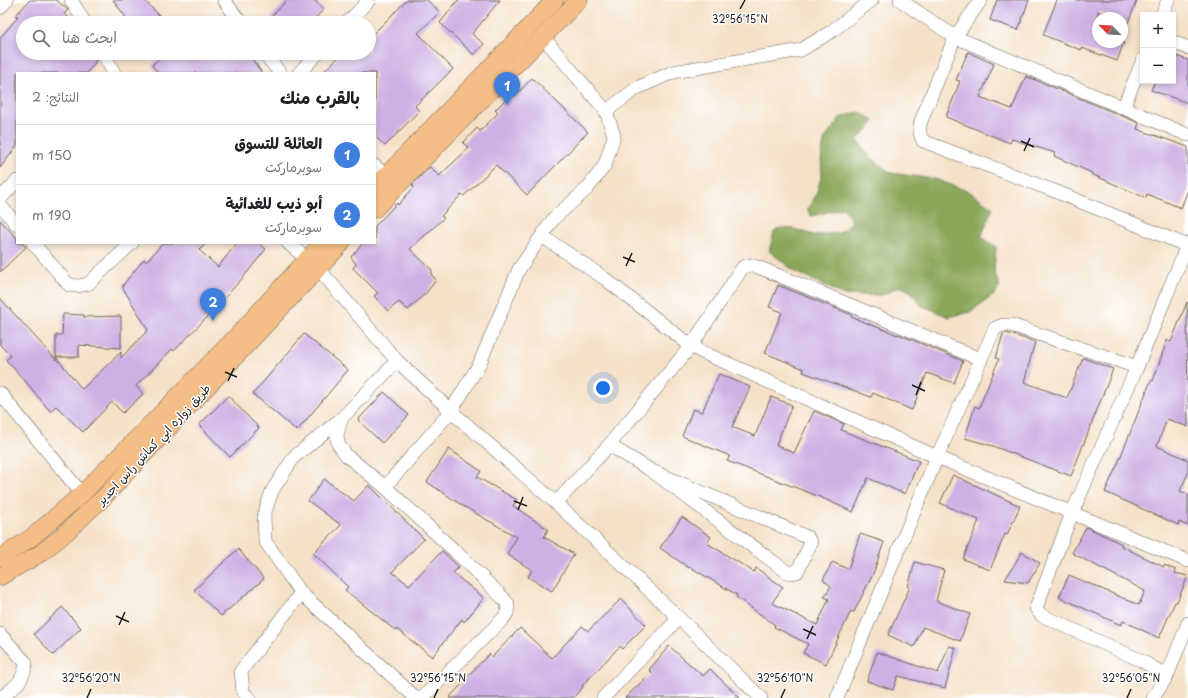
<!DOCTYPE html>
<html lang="ar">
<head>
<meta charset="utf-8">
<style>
  body { margin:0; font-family:"Playpen Sans","Playpen Sans Arabic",sans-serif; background:#f6f6f6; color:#202124; direction:rtl }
  .controls { position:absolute; right:12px; top:12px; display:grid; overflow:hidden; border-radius:0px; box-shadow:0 2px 6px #0003 }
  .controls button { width:36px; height:36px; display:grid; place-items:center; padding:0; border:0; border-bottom:1px solid #e0e0e0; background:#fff; color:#202124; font:20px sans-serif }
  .compass { position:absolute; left:1092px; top:12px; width:36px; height:36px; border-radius:50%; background:#fff; box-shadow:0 2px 6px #0003; rotate:294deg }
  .you { position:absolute; left:603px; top:388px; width:14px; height:14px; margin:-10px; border:3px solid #fff; border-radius:50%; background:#1a73e8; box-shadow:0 0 0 6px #1a73e833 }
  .badge { display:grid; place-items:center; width:26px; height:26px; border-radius:50%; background:#d93025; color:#fff; font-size:13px; font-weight:700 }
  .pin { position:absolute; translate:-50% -33px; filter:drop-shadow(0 1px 2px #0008) }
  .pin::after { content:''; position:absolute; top:21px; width:14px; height:12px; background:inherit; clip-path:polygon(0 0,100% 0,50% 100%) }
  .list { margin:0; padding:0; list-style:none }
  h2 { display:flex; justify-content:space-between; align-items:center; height:52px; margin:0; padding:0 16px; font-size:17px }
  h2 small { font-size:13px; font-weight:400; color:#757577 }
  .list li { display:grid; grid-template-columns:26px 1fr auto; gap:12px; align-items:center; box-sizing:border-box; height:60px; padding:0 16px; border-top:1px solid #e0e0e0 }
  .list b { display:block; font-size:15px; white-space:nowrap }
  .list p { margin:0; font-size:13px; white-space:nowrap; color:#757577 }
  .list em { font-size:13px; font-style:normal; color:#757577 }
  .icon { flex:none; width:22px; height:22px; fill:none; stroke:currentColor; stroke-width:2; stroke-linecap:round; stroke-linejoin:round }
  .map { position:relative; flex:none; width:1188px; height:698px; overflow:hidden; direction:ltr }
  .search { position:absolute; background:#fff; box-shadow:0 2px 6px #0003; left:16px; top:16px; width:360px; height:44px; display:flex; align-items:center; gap:10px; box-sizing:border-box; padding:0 14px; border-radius:22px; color:#757577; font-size:15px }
  .panel { position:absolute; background:#fff; box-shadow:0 2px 6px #0003; left:16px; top:72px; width:360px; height:172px; border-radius:0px; direction:rtl }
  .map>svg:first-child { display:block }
</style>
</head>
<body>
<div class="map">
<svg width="1188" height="698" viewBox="0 0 1188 698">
  <rect width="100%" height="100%" fill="#fff"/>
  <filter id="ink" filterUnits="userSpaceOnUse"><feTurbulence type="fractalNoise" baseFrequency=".025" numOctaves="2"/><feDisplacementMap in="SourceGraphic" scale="8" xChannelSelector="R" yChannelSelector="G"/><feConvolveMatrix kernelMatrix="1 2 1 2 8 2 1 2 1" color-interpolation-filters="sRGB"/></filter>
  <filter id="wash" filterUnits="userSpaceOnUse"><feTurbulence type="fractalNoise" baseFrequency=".012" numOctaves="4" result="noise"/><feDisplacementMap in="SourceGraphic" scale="16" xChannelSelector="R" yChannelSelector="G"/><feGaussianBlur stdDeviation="0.9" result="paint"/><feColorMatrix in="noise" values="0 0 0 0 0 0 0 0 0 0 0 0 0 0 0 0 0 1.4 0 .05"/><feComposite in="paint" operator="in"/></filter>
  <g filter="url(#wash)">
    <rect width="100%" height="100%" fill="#f5e1c8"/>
    <!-- forest -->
    <polygon fill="#8aa75a" stroke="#53623b" points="858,112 874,120 868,129 857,140 871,158 891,173 935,179 970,192 993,208 981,237 996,247 994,271 1000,286 994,295 970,312 949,317 921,305 912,292 900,286 882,295 844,295 794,271 769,251 774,232 780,228 794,229 814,235 839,233 852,222 844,208 811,216 807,209 816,195 822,174 821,160 824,140 840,118"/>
    <g id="blocks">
      <!-- building -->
      <g fill="#ceb1e4">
        <polygon points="30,0 56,0 68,10 64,14 76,23 23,23 23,53 93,53 96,61 87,73 17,73 17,146 0,168 0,38 18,17 16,15"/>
        <polygon points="113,0 144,0 167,23 130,23"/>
        <polygon points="287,0 314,0 324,9 311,23 277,23 271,17"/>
        <polygon points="407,0 427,0 440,12 418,33 453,69 415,106 419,111 385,146 375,136 375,73 322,73 343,53 369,53 369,38"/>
        <polygon points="458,0 500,0 472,34 484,44 474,55 440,23"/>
        <polygon points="997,0 1029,0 1018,30 990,20"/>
        <polygon points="1057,0 1137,0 1128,23 1122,21 1122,18 1115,18 1098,11 1098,42 1124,42 1117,61 1082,48 1081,50 1043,35"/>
        <polygon points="968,52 994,64 980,97 1012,109 1026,76 1139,123 1137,129 1188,147 1188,190 1181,208 1147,194 1146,198 1091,174 1092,173 1054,156 1055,153 1012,139 1010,143 946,117 960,81 956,80"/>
        <polygon points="165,53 248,53 262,73 158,73 152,65"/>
        <polygon points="1173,55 1188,60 1188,103 1151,90 1155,81 1173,81"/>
        <polygon points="532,78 588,132 527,195 496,165 464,196 462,194 441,216 444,218 410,249 432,270 431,274 436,280 427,292 408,310 399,302 388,311 374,296 378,293 353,268 356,264 351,257 363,243 375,243 375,226 397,203 398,205 414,187 412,185 430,167 439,176 469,148 463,143 477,128 480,131 498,113 495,110 512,93 515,96"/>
        <polygon points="0,220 17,238 17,243 22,243 26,247 0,272"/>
        <polygon points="163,243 207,243 199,250 218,267 237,243 258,243 266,249 246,274 212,312 174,351 172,349 136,386 143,394 123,413 112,402 83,432 56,406 50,411 26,382 6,360 11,356 0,345 0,298 56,360 56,335 62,335 63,314 84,315 84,317 121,316 121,348 79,345 79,357 56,357 82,389 121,352 121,358 148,330 123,288 123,285 144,259 146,262"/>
        <polygon points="778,285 852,315 851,317 898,335 898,334 963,361 954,383 927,373 912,410 873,393 871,397 803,372 804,369 765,353 782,312 769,307"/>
        <polygon points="1187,302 1188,427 1167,419 1157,446 1188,460 1188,473 1180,491 1188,494 1188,526 1179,522 1178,525 1105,492 1119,461 1151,380 1153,381 1167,340 1171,342"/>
        <polygon points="1007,333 1035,342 1024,382 1067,398 1083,358 1113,369 1071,476 993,446 965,438 975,406 979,408 999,359 996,358 1003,334"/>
        <polygon points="304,334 348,370 297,431 253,394"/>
        <polygon points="719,374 750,387 732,427 755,436 771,397 792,405 776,445 794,453 814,411 844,424 841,430 919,461 905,494 868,478 853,512 820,497 727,461 730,456 682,436 693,409 702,412"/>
        <polygon points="384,392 409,415 382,443 358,420"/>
        <polygon points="228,396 259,428 230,457 199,425"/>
        <polygon points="449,449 481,471 477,477 517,500 513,506 548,529 544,537 574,554 552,591 528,577 532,570 507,554 517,537 463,506 427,482"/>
        <polygon points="953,475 1020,506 1007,535 1005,534 990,570 963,559 979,520 940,503"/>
        <polygon points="324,479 354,501 369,485 424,539 392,572 409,585 442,551 459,567 453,573 484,598 464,622 462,619 432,657 397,629 396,631 345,590 348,587 313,553 341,525 308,501"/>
        <polygon points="682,517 711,537 707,543 754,572 756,568 783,587 772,603 817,625 829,599 824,597 831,586 823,580 832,562 848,569 860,534 884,542 873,574 854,612 851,611 826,664 803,653 808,644 774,627 775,625 736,597 737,595 690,567 689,568 660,548"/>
        <polygon points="1086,527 1122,544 1121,546 1164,567 1164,565 1176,570 1175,573 1188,576 1177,602 1175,602 1159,638 1123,621 1121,625 1059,597 1069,575 1139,605 1145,591 1072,553"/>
        <polygon points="238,549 264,579 221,616 194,590"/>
        <polygon points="1022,552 1040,563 1028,583 1005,580"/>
        <polygon points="915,562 944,570 936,601 970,614 960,641 923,627 914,647 888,635 910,587 908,587"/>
        <polygon points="621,599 646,625 622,649 620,646 582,686 583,687 573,698 449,698 463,683 462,682 489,654 492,657 520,628 552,658 582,626 588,631"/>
        <polygon points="62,607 81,628 53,655 34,634"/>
        <polygon points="669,646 703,676 710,669 740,698 625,698 652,672 649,670"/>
        <polygon points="949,646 956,648 945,688 898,676 893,690 867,681 877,652 938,673"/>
      </g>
    </g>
  </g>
  <g filter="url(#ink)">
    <use href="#blocks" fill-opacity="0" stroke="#686158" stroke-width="1"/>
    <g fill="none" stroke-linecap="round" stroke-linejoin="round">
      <defs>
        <g id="minor">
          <polyline points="71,0 85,23"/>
          <polyline points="224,0 241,23"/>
          <polyline points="900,0 955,37 1188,135"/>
          <path d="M981,0L955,37L921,121C919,129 919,134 923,141L1057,192L1188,246"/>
          <polyline points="0,8 7,0"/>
          <polyline points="1162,15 1168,0"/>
          <polyline points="347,23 369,0"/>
          <polyline points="1173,42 1188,48"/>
          <polyline points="103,53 114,73"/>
          <polyline points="264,53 280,73"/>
          <polyline points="299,73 318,53"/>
          <polyline points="1123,108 1143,60"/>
          <polyline points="606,111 637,88 673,72 801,50 832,31 872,0"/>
          <polyline points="375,166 385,175"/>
          <polyline points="0,199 17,181"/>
          <polyline points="0,205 17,225"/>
          <polyline points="542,236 604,278 691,346 702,352 937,457 1188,561"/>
          <polyline points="33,243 69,285 78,286 88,284 132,243"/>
          <polyline points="288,243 318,268 397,361 451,411 556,503 679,618 761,698"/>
          <polyline points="0,393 82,494"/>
          <polyline points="342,418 294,457 272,491 264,515 265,541 301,593 416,698"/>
          <polyline points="609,445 652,471 783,569 789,573 797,572 811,543 807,537 652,471"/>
          <polyline points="385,487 346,455 338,444 337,434 342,418 397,361"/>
          <polyline points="556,503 609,445 691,346 743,267 749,265 758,267 980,359"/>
          <path d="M0,634L26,663C23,683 15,686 1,698"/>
          <polyline points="1167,676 1142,661 1041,615 1036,608 1072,513 1137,367 1188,243"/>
          <polyline points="249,698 243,692 241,671 301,593"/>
          <polyline points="422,698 503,619 507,613 508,604 503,598 456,552 385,487 451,411 479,365 519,269 554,218 587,189 605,165 614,136 606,111 543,37"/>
          <polyline points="603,698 679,618"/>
          <polyline points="837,698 937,457 995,328 1003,325 1011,325 1137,367"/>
          <polyline points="1153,698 1167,676 1188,623"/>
        </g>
        <g id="major">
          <polyline points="375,187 555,0"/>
          <polyline points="375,209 579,0"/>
          <polyline points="0,558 31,538 82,494 234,339 322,243"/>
          <polyline points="0,577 41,553 61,537 103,498 342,243"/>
        </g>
      </defs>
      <!-- minor casing -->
      <use href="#minor" stroke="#686158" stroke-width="14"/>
      <!-- major casing -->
      <use href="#major" stroke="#686158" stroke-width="18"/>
      <!-- minor -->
      <use href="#minor" stroke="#fff" stroke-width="13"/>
      <!-- major -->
      <use href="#major" stroke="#f5be86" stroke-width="17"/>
    </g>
  </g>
  <!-- ticks -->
  <path fill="none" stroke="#1c1c1c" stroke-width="1.5" d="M740,9L745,0M1021,141L1034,147M1024,151L1030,138M623,257L635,262M626,266L632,253M225,372L237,377M228,381L234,368M912,385L925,391M916,395L921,382M514,501L527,506M518,510L523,497M116,616L129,622M119,625L125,612M803,629L816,635M807,639L813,626M87,698L91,689M434,698L438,689M781,698L785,689M1127,698L1131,689"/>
  <g text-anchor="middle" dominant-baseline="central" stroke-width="3" stroke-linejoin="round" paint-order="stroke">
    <!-- street labels -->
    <g font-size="12" fill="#1c1c1c" stroke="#fff">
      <text transform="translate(153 444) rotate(-47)">طريق زواره ابي كماش راس اجدير</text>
    </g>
  </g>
  <g font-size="10" text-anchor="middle" fill="#1c1c1c" stroke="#fff" stroke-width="3" stroke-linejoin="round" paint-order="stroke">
    <text x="740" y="23">32°56'15"N</text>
    <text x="91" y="682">32°56'20"N</text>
    <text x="438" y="682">32°56'15"N</text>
    <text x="785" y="682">32°56'10"N</text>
    <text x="1131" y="682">32°56'05"N</text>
  </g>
</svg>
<div class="controls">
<button>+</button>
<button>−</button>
</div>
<svg class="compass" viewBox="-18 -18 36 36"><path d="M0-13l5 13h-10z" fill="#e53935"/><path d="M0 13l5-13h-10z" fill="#757577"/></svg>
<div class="you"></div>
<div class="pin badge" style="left:507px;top:105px;background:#3f7fe0">1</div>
<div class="pin badge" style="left:213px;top:321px;background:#3f7fe0">2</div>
<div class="search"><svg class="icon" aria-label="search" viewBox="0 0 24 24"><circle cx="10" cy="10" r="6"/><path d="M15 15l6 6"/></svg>ابحث هنا</div>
<section class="panel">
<h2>بالقرب منك<small>النتائج: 2</small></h2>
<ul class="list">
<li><span class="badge" style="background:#3f7fe0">1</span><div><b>العائلة للتسوق</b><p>سوبرماركت</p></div><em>150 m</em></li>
<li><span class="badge" style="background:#3f7fe0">2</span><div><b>أبو ذيب للغدائية</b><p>سوبرماركت</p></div><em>190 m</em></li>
</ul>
</section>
</div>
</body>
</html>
